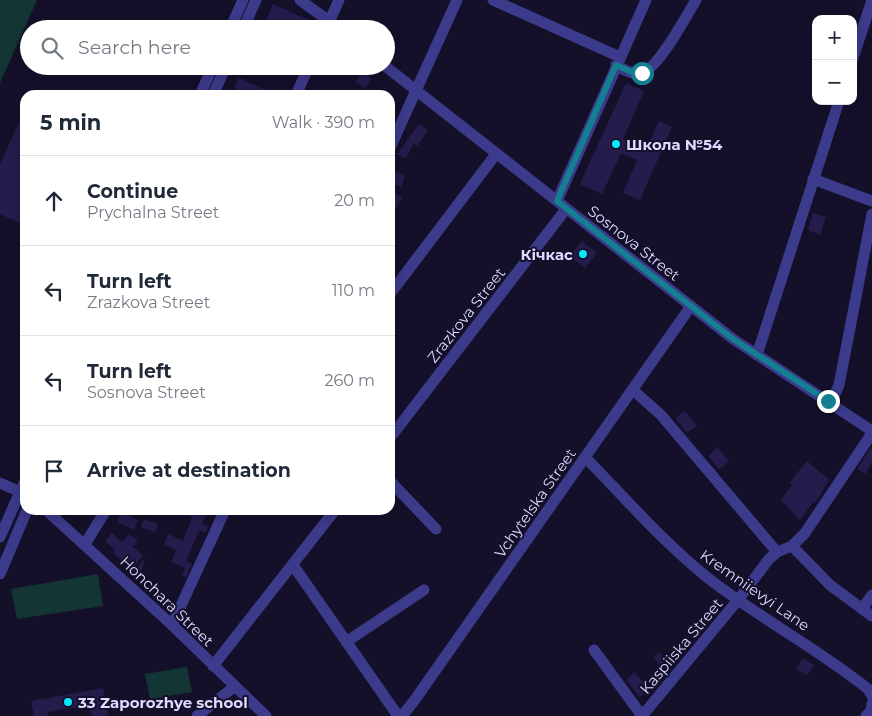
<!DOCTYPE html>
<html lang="en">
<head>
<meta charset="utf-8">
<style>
  body { margin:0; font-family:Montserrat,sans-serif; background:#f2f2f3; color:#1f2937 }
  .controls { position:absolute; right:15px; top:15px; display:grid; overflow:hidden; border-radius:10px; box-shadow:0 2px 12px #0003 }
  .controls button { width:45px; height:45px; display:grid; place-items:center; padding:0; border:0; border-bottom:1px solid #e0e1e3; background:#fff; color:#1f2937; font:25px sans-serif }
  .stop { position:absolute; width:15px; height:15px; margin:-11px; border:4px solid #137f91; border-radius:50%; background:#fff }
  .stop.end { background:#137f91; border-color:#fff; box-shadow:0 1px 5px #0008 }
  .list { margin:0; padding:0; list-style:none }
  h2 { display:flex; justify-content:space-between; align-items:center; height:65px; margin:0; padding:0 20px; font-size:21px }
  h2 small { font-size:16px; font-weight:400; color:#747a83 }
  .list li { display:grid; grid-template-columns:32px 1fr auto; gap:15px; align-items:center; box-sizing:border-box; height:90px; padding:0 20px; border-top:1px solid #e0e1e3 }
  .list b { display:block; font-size:19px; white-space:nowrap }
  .list p { margin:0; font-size:16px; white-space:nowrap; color:#747a83 }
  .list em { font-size:16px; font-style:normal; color:#747a83 }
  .icon { flex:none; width:28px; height:28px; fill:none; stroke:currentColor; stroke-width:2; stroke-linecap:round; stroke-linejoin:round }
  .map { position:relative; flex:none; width:872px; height:716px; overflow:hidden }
  .search { position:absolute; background:#fff; box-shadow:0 2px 12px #0003; left:20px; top:20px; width:375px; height:55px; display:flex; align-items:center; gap:12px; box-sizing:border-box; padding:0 18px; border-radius:28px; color:#747a83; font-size:19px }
  .panel { position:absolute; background:#fff; box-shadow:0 2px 12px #0003; left:20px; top:90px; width:375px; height:425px; border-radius:15px }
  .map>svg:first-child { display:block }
</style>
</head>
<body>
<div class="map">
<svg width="872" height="716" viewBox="0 0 872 716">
  <rect width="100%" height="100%" fill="#14102a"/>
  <!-- green -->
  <g fill="#133533">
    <polygon points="0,0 37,0 0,83"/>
    <polygon points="98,574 103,606 17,619 11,589"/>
    <polygon points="187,667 192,692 150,699 145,674"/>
  </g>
  <!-- building -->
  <g fill="#251c4c">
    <polygon points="273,4 316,23 313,29 262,29"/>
    <polygon points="362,72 371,79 365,88 355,82"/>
    <polygon points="239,78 279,95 249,95 234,88"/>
    <polygon points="626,83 644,91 623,139 646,150 659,121 672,127 640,200 623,193 637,160 621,153 602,194 580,184"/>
    <polygon points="25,109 25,218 22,224 0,214 0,164"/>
    <polygon points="419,124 428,130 417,146 414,143 405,159 397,154"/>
    <polygon points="395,171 405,176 401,187 390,182"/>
    <polygon points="393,192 402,197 395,210 390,208 390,197"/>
    <polygon points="813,213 826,217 820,235 808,230"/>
    <polygon points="582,241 597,253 585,268 570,256"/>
    <polygon points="685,411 697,426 687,433 675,418"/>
    <polygon points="872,446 872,463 865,474 857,469"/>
    <polygon points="717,447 729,461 719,469 708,456"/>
    <polygon points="807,461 829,480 816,502 814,501 800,520 781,500 792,485 790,483 798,472"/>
    <polygon points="174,510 208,510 202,524 208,526 206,533 199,530 186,561 192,564 186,577 182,575 185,568 171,562 176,550 164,544 168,534 183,541 192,517"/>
    <polygon points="121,512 138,520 134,530 117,522"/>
    <polygon points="144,519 158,524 155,532 141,527"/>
    <polygon points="112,533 122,542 129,534 138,541 134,546 130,544 143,556 134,566 124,558 122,561 113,553 115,550 105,541"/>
    <polygon points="145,558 141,572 144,573 139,579 124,566 135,570"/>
    <polygon points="659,652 670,664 663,669 653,657"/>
    <polygon points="803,658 814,665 807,675 796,669"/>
    <polygon points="634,672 649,689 640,697 626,680"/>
    <polygon points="103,688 108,716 92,716 89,705 48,712 49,716 34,716 31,701"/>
  </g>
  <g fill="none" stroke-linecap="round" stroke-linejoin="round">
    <!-- minor -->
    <g stroke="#3c3a8a" stroke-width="11">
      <polyline points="300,0 340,29"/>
      <polyline points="493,0 620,57"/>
      <polyline points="230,29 243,0"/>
      <polyline points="243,29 256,0"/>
      <polyline points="326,29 339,0"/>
      <polyline points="853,58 872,0"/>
      <path d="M616,65C623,69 632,75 641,73C658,70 686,16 696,0"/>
      <polyline points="385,66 733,339 872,431"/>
      <polyline points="200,95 213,66"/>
      <polyline points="213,95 226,66"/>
      <polyline points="296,95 309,66"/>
      <polyline points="390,148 457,0"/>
      <polyline points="813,179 872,201"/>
      <polyline points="557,201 646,0"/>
      <polyline points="390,294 496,154"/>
      <polyline points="757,355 839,101"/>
      <polyline points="633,390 661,415 777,552"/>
      <polyline points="828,401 836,392 839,385 872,214"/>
      <polyline points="390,438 566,209"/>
      <path d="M585,457C625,498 663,542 708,578C759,618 817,648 868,689L872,696"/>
      <polyline points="390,481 436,529"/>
      <polyline points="0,483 25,494"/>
      <polyline points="46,510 172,625 266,716"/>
      <polyline points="0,537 25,481"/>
      <polyline points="85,544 106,510"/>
      <polyline points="792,546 830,585 872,616"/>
      <polyline points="293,565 398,716"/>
      <polyline points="0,574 27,510"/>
      <polyline points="862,609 872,595"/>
      <polyline points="172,625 225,510"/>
      <polyline points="346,642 424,590"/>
      <polyline points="594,650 642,716"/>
      <polyline points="213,666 335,510"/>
      <polyline points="197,716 234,687"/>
      <polyline points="402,716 414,701 691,306"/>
      <polyline points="642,716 738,600 769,559 777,552 792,546 805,533 872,433"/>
      <polyline points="866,716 871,711 872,704"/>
    </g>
  </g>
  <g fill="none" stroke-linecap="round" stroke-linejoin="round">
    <!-- route -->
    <polyline stroke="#137f91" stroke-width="6" points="642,73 634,73 616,65 557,201 733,339 828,401"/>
  </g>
  <!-- markers -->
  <g fill="#05e9ff" stroke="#14102a" stroke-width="2">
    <circle cx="616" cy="144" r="5"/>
    <circle cx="583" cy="254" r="5"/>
    <circle cx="68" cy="702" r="5"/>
  </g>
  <g text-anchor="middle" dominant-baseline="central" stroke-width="4" stroke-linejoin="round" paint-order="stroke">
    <!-- poi labels -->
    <g font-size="15" font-weight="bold" fill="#ddd9ff" stroke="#14102a" text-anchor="start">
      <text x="626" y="144">Школа №54</text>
      <text x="573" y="254" text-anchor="end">Кічкас</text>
      <text x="78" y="702">33 Zaporozhye school</text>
    </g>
    <!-- street labels -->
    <g font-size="15" fill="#ddd9ff" stroke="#14102a">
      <text transform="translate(634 243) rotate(38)">Sosnova Street</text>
      <text transform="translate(466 315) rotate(-52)">Zrazkova Street</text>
      <text transform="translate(535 503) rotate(-55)">Vchytelska Street</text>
      <text transform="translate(755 590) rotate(35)">Kremniievyi Lane</text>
      <text transform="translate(167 601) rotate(44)">Honchara Street</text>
      <text transform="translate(681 646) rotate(-50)">Kaspiiska Street</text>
    </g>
  </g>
</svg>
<div class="controls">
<button>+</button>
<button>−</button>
</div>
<div class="stop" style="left:642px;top:73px"></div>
<div class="stop end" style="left:828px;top:401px"></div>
<div class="search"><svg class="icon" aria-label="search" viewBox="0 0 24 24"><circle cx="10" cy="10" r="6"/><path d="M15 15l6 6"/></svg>Search here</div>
<section class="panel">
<h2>5 min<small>Walk · 390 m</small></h2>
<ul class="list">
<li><svg class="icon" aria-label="ahead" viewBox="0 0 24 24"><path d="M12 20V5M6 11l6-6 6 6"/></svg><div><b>Continue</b><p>Prychalna Street</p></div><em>20 m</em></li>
<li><svg class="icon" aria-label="left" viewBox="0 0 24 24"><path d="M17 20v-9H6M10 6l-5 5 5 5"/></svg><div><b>Turn left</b><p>Zrazkova Street</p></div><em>110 m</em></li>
<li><svg class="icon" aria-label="left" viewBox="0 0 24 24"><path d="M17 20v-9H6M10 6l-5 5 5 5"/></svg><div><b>Turn left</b><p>Sosnova Street</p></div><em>260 m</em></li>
<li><svg class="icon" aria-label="arrive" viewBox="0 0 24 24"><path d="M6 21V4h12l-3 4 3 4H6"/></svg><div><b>Arrive at destination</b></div></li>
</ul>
</section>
</div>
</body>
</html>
